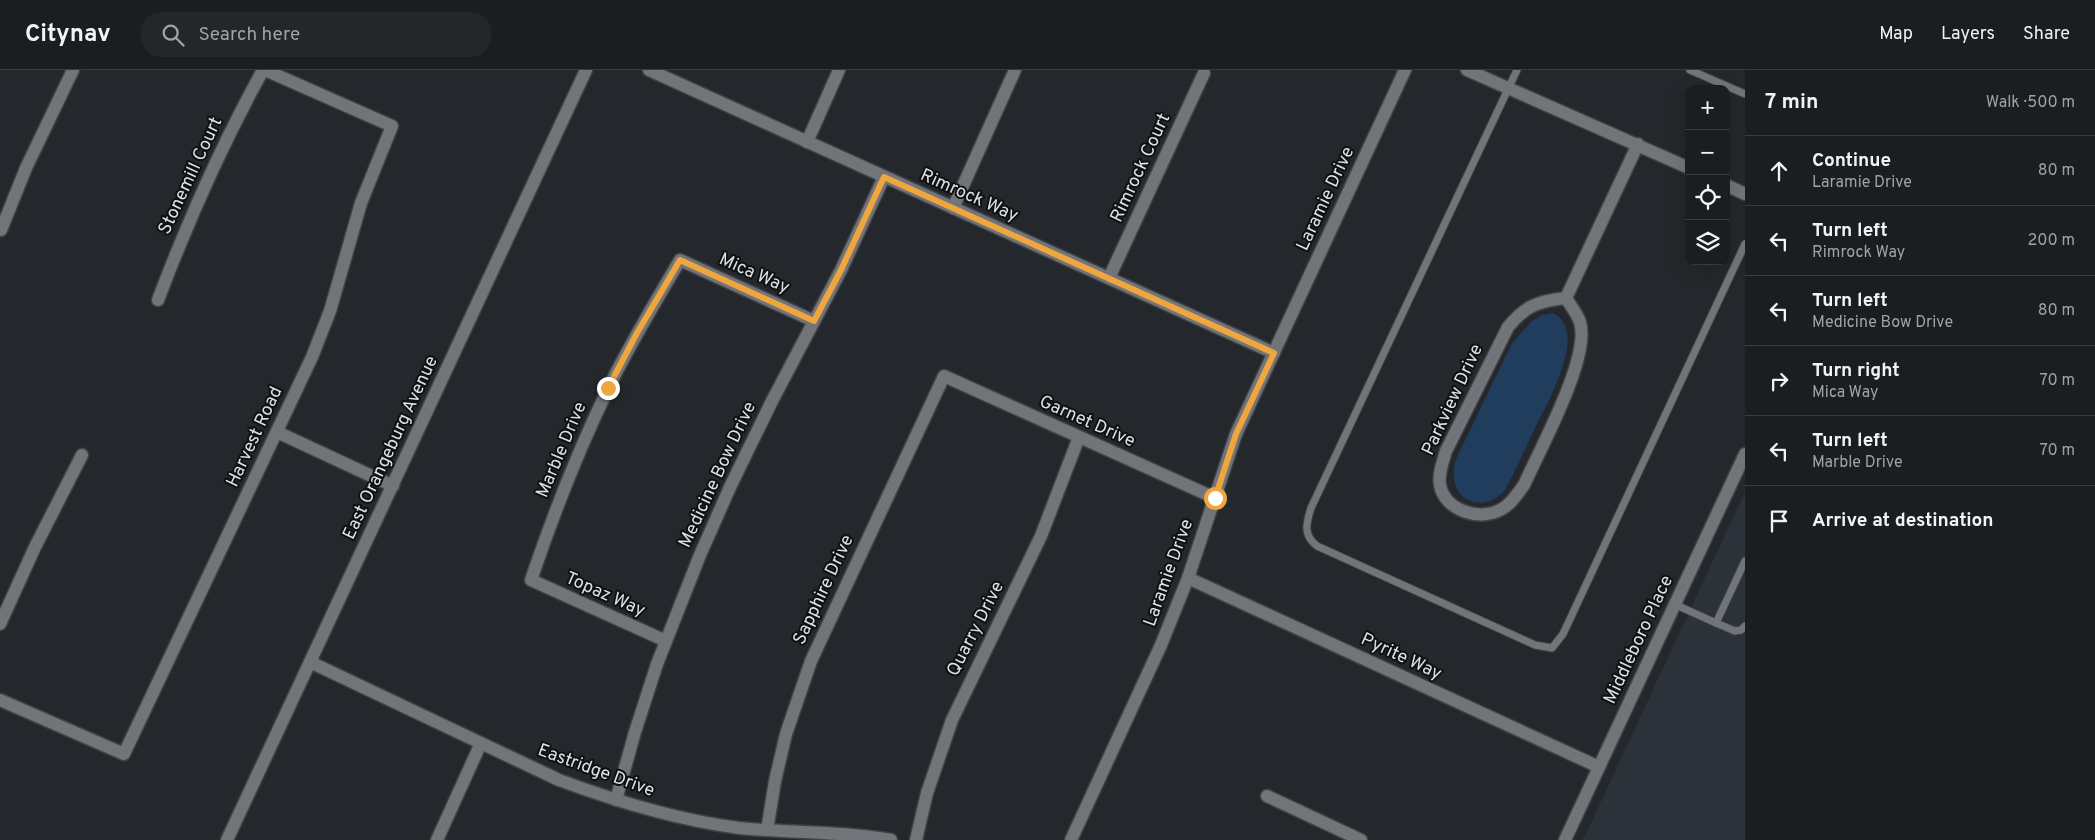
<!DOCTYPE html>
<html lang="en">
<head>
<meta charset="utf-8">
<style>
  body { margin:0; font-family:Overpass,sans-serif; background:#242629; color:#f1f3f6 }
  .controls { position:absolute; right:15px; top:15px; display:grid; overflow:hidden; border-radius:10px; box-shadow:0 5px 20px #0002 }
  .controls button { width:45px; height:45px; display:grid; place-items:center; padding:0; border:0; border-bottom:1px solid #393b3e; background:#1b1d20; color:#f1f3f6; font:25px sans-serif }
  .stop { position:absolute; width:15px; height:15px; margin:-11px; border:4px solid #f0a63e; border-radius:50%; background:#fff }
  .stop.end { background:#f0a63e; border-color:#fff; box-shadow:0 1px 5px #0008 }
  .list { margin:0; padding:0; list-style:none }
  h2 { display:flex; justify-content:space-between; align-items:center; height:65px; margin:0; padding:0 20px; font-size:21px }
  h2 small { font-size:16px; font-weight:400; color:#a0a2a5 }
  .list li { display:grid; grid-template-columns:32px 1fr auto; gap:15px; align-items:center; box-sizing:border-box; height:70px; padding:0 20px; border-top:1px solid #393b3e }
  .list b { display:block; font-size:19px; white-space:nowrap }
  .list p { margin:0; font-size:16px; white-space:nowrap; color:#a0a2a5 }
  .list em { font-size:16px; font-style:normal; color:#a0a2a5 }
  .icon { flex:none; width:28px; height:28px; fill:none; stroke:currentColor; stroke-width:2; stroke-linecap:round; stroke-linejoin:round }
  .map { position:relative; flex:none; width:1745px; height:770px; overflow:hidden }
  header { display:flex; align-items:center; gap:30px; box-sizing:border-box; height:70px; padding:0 25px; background:#1b1d20; border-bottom:1px solid #393b3e }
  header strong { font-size:24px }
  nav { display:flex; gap:28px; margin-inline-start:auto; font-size:18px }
  .search { width:350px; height:45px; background:#242629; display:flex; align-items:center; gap:12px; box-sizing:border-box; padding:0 18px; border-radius:20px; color:#a0a2a5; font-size:19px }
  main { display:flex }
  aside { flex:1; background:#1b1d20 }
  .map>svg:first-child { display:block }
</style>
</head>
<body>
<header>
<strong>Citynav</strong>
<div class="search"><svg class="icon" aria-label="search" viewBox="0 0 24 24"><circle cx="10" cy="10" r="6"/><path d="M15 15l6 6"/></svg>Search here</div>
<nav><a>Map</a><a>Layers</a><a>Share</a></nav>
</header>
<main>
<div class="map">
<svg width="1745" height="770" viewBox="0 0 1745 770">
  <rect width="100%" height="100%" fill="#24272b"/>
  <!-- built -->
  <polygon fill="#2b3239" points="1745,422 1745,770 1583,770"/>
  <!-- green -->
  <path fill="#203d5d" d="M1553,243C1590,261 1546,335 1535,358C1525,379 1516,400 1505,420C1479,448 1444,426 1456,389L1512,273L1532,251L1542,245Z"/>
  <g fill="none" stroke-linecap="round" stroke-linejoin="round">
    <defs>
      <g id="service">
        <path d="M1517,0L1311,438C1306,454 1303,465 1317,476L1535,575L1552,578L1563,564L1745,174"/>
        <polyline points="1690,0 1745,24"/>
        <polyline points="1674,534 1716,553 1745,491"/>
        <polyline points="1716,553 1735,561 1741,560 1745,556"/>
      </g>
      <g id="minor">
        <polyline points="649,0 1274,283"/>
        <polyline points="807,72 839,0"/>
        <polyline points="953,138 1015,0"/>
        <polyline points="1,160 26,98 73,0"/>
        <polyline points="1109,208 1204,3"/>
        <path d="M1566,228C1570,235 1577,243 1580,252C1591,287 1540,379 1524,415C1517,424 1511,435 1500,440C1479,451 1445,441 1440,415C1438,404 1443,391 1446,381L1508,257C1526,235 1539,231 1566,228Z"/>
        <polyline points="1566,228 1638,74"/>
        <path d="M158,230C188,151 222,74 263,0"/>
        <polyline points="277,362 393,416"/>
        <polyline points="1188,508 1599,697"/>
        <polyline points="0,554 35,477 82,385"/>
        <path d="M666,571L531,510C553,445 578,381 608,319C629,275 655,233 680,190L814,251"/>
        <path d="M310,592L559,710C618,732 677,750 739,758C790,763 841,761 891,770"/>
        <polyline points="0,630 124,684 312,287 330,241 361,133 392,56 265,0"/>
        <polyline points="1267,726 1361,770"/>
        <polyline points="616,730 635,662 657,594 700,485 731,415 772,331 841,200 884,107"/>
        <polyline points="767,760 775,711 786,664 811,591 944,306 1215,428"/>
        <polyline points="437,770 481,673"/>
        <polyline points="916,770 927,723 952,650 1041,466 1079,367"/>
        <polyline points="1071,770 1161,575 1188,508 1236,364 1405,0"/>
        <polyline points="1565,770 1745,384"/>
      </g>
      <g id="tertiary">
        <polyline points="1467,0 1689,98"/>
        <polyline points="1726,115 1745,124"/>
        <polyline points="227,770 586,0"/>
      </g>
    </defs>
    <!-- service casing -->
    <use href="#service" stroke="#3f4245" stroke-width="9"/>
    <!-- minor casing -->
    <use href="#minor" stroke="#3f4245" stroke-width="15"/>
    <!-- tertiary casing -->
    <use href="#tertiary" stroke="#3f4245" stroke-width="15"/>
    <!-- service -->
    <use href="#service" stroke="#717478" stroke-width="7"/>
    <!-- minor -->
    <use href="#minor" stroke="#717478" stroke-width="12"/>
    <!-- tertiary -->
    <use href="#tertiary" stroke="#717478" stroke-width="12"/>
  </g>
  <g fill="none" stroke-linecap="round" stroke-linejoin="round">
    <!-- route -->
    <polyline stroke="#f0a63e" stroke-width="6" points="608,318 637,263 680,190 814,251 841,200 884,107 1274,283 1236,364 1215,428"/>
  </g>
  <g text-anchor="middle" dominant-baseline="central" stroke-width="4" stroke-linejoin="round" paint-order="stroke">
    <!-- street labels -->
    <g font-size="18" fill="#dee0e2" stroke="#0f1012">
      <text transform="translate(1141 98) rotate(-65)">Rimrock Court</text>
      <text transform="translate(191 106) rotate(-65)">Stonemill Court</text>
      <text transform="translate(969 126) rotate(24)">Rimrock Way</text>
      <text transform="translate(1326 129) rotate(-65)">Laramie Drive</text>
      <text transform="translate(754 204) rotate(24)">Mica Way</text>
      <text transform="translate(1453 330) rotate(-65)">Parkview Drive</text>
      <text transform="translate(1087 352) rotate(24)">Garnet Drive</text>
      <text transform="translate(255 367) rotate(-65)">Harvest Road</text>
      <text transform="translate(391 378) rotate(-65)">East Orangeburg Avenue</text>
      <text transform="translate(562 380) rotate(-67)">Marble Drive</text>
      <text transform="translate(718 405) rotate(-65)">Medicine Bow Drive</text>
      <text transform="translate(1169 503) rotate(-70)">Laramie Drive</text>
      <text transform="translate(824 520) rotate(-65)">Sapphire Drive</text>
      <text transform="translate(605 525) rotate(24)">Topaz Way</text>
      <text transform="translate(976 559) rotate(-63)">Quarry Drive</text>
      <text transform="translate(1639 570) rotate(-65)">Middleboro Place</text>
      <text transform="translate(1401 587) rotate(25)">Pyrite Way</text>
      <text transform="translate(596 701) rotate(20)">Eastridge Drive</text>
    </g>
  </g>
</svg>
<div class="controls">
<button>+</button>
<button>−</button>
<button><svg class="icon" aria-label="locate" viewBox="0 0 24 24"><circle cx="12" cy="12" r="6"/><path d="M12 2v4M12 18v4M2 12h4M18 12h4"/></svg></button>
<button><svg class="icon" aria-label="layers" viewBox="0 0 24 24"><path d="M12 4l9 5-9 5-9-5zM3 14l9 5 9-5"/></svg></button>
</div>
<div class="stop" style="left:1215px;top:428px"></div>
<div class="stop end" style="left:608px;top:318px"></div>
</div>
<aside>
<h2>7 min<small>Walk · 500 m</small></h2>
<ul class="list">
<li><svg class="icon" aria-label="ahead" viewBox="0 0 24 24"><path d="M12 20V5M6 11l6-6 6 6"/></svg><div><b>Continue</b><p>Laramie Drive</p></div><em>80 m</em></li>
<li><svg class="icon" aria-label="left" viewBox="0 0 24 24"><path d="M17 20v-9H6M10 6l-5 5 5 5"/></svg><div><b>Turn left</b><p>Rimrock Way</p></div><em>200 m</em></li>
<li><svg class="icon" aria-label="left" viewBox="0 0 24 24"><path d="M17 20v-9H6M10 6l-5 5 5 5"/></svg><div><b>Turn left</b><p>Medicine Bow Drive</p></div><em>80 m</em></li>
<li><svg class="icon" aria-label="right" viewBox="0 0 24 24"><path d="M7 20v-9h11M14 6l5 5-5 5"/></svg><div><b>Turn right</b><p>Mica Way</p></div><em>70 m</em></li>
<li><svg class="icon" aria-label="left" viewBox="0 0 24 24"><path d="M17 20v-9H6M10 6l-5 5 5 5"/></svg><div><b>Turn left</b><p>Marble Drive</p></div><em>70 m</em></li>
<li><svg class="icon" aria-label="arrive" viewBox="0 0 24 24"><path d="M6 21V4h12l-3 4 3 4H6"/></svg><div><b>Arrive at destination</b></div></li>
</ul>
</aside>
</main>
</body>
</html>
